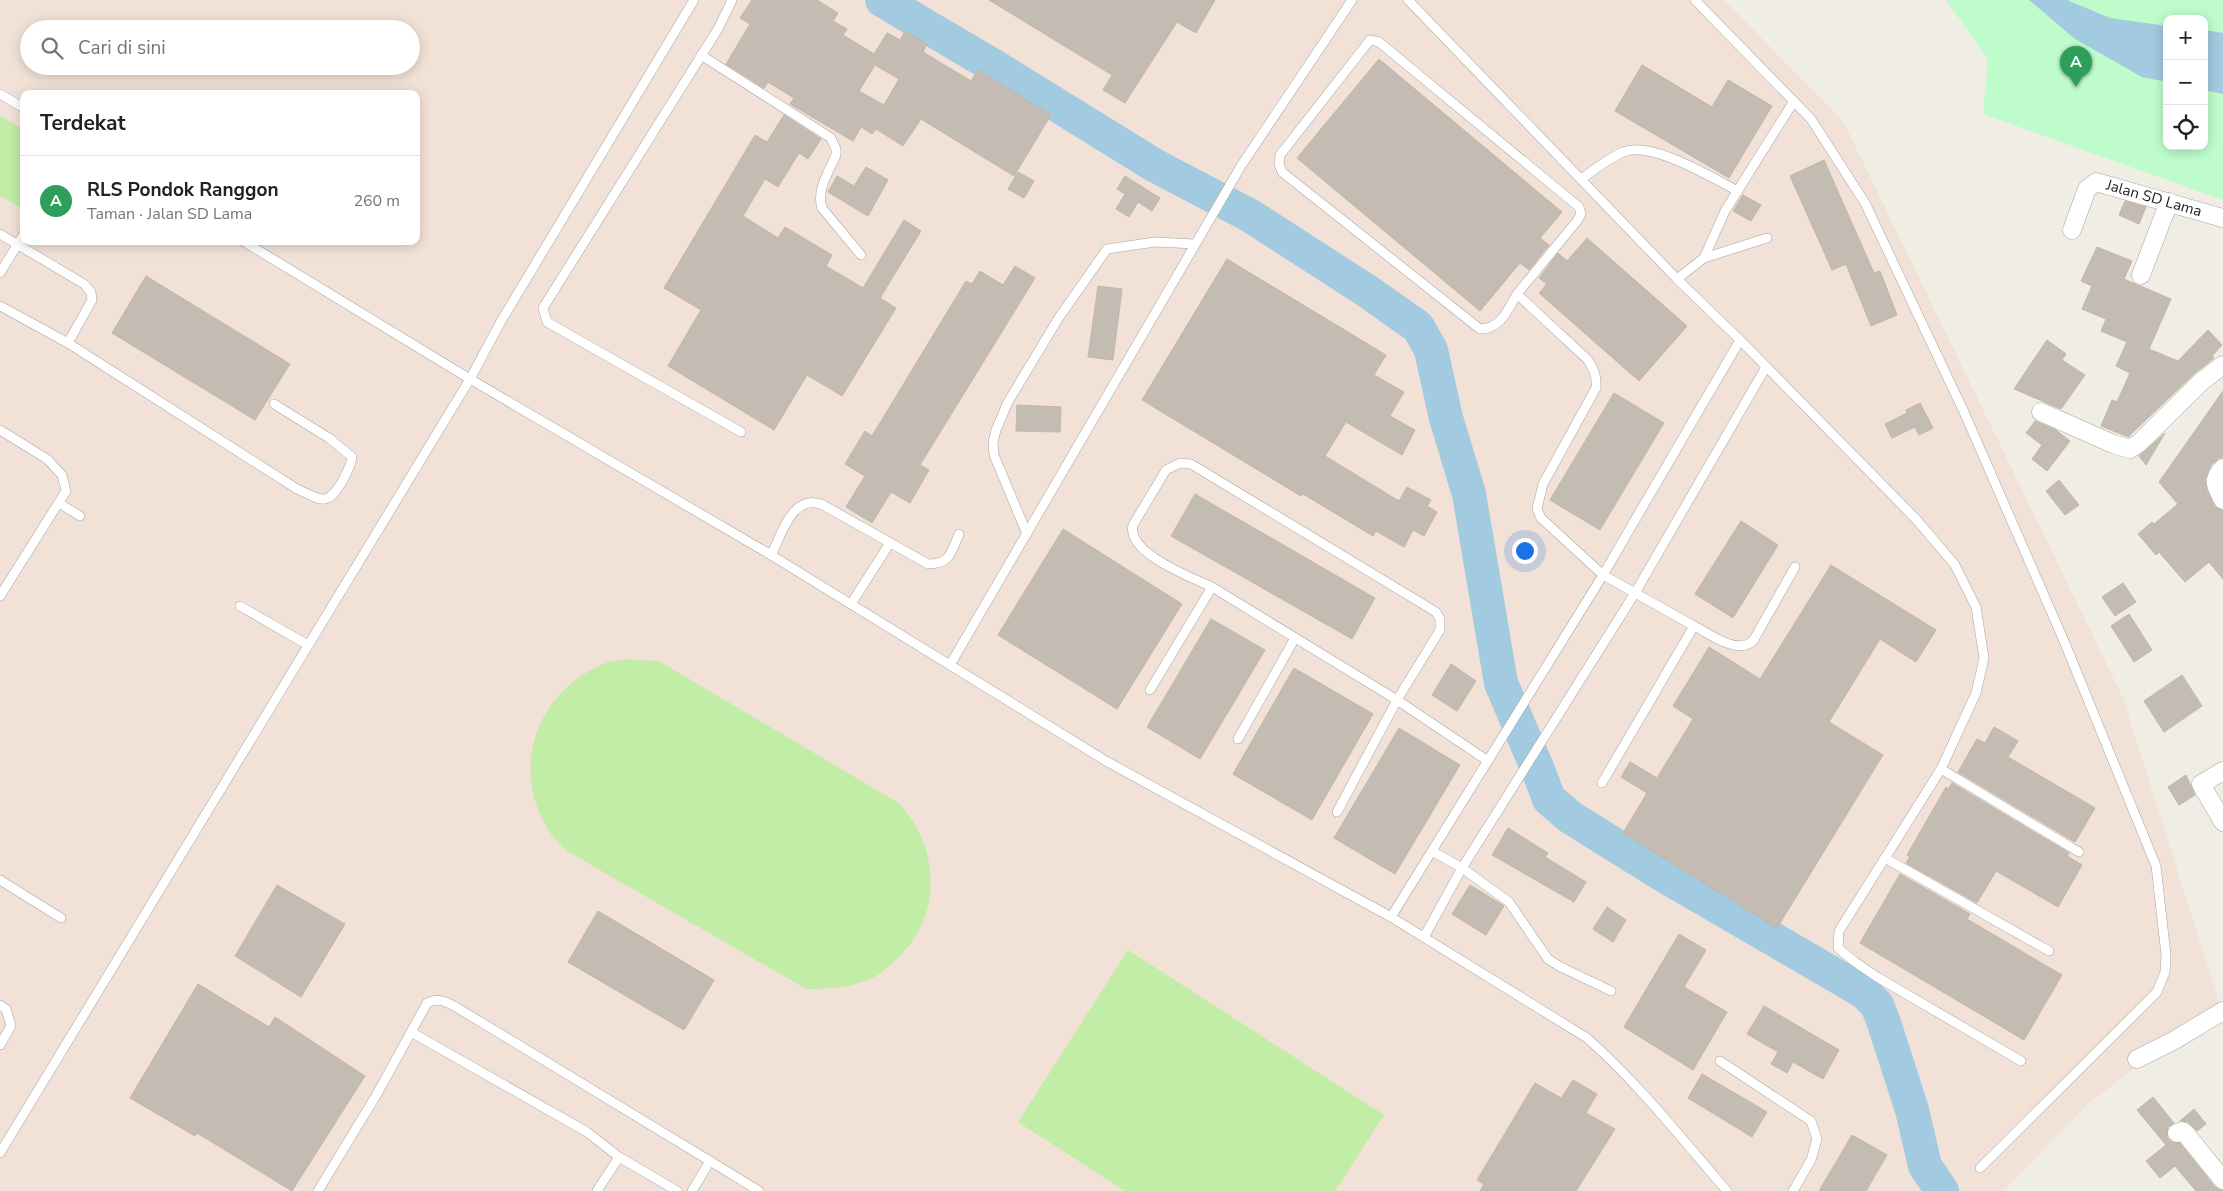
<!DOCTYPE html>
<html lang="id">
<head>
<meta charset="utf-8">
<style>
  body { margin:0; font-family:"Nunito Sans",sans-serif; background:#f6f6f6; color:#222 }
  .controls { position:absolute; right:15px; top:15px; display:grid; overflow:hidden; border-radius:10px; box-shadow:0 2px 12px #0003 }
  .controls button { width:45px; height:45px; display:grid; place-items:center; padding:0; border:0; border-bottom:1px solid #e0e0e0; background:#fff; color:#222; font:25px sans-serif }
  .you { position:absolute; left:1524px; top:550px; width:18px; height:18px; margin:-12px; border:4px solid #fff; border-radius:50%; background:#1a73e8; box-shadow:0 0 0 8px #1a73e833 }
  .badge { display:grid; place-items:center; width:32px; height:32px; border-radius:50%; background:#cd1900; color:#fff; font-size:16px; font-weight:700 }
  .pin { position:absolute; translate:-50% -41px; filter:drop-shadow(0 1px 2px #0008) }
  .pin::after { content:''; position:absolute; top:26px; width:18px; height:15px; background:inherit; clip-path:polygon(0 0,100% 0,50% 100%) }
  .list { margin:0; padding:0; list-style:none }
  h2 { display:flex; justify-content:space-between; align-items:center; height:65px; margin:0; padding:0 20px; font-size:21px }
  h2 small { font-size:16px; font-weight:400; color:#767676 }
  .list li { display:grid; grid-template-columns:32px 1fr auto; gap:15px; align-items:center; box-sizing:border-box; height:90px; padding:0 20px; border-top:1px solid #e0e0e0 }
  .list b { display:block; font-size:19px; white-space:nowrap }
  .list p { margin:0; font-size:16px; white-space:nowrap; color:#767676 }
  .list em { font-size:16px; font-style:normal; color:#767676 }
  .icon { flex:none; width:28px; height:28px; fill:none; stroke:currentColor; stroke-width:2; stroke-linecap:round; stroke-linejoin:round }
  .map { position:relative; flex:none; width:2223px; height:1191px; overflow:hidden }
  .search { position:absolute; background:#fff; box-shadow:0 2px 12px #0003; left:20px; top:20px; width:400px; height:55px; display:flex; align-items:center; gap:12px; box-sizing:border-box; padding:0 18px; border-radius:28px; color:#767676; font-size:19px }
  .panel { position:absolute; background:#fff; box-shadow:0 2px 12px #0003; left:20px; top:90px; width:400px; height:155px; border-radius:10px }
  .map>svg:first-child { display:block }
</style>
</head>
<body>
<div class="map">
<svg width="2223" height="1191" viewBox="0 0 2223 1191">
  <rect width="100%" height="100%" fill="#f0ede4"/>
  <!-- military -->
  <path fill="#f2e1d6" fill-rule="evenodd" d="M0,0H1724L1843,121L2123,698L2219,1002L2088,1104L2003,1191H0ZM29,29H411V66H29ZM24,94H416V241H24Z"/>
  <!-- grass -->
  <g fill="#c1eda7">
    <polygon points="0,116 24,130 24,199 19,207 0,196"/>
    <path d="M627,659L659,661L900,804C939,848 943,912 900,956C891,964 881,974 870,979C849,988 829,989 806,989L567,851C561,845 554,839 549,831C510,770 535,694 601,665C608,661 619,661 627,659Z"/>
    <polygon points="1128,950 1384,1115 1335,1191 1125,1191 1018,1122"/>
  </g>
  <!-- park -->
  <path fill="#befccb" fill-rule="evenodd" d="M1946,0H2223V200L1983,114L1988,59ZM2167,19H2204V146H2167Z"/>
  <!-- water -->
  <g fill="#a2cae0">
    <polygon points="2029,0 2067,0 2110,18 2167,26 2167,82 2142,77 2075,39"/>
    <polygon points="2204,30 2223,33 2223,94 2204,90"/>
  </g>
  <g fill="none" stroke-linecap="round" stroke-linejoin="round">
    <!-- river -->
    <polyline stroke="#a2cae0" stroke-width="34" points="882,0 997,68 1154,165 1249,215 1367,291 1418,327 1431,350 1446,418 1469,494 1501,683 1538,770 1549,799 1570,817 1663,875 1864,992 1877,1005 1884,1023 1912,1110 1925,1166 1942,1191"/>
  </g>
  <!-- building -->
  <g fill="#c4bcb3" stroke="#c2b6a5" fill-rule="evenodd">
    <path d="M752,0H817L838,13L833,21L847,29L843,35L874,54L887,33L900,40L905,31L927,44L923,52L971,81L978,70L1051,115L1014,176L921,119L903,146L876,129L872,134L861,127L853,141L790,104L794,98L768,82L764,88L726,64L750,24L740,18ZM875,65L899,79L884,105L859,91Z"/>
    <polygon points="989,0 1215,0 1196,33 1177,22 1125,103 1103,90 1112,75"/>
    <polygon points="1379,59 1562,212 1540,238 1549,245 1529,270 1520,263 1480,311 1297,158"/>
    <polygon points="1642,65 1712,107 1728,80 1772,106 1729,178 1615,111"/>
    <polygon points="784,115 821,139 808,159 799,153 778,187 765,179 743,216 778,238 785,227 832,255 826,266 863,288 904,220 921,231 880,298 896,308 842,396 807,375 774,430 668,366 701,310 664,288 755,135 767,142"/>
    <polygon points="1824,160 1874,273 1880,271 1897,315 1871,326 1846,264 1832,270 1790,176"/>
    <polygon points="866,167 888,180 868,216 828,192 837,176 854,186"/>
    <polygon points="1018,172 1034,181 1024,198 1008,189"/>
    <polygon points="1125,176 1160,198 1152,211 1138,202 1129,217 1116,209 1125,194 1117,189"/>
    <polygon points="1743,195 1761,205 1751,221 1733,211"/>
    <polygon points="2125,201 2146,207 2139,224 2119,215"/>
    <polygon points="1587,238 1687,326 1639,381 1539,293 1547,284 1539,278 1558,253 1567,261"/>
    <polygon points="2097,247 2132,261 2124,279 2171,299 2149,349 2178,361 2208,330 2222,345 2212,356 2214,358 2213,359 2195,373 2128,437 2101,426 2112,400 2117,402 2130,373 2116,366 2127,342 2101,331 2106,319 2082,309 2092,286 2081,281"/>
    <polygon points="1227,259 1386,355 1374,375 1404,392 1390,416 1415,430 1402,455 1346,422 1325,456 1399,501 1407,487 1431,500 1427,506 1437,512 1424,536 1413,530 1404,547 1376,531 1373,536 1303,494 1301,496 1142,400"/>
    <polygon points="1015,266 1035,278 920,465 929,470 910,503 891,492 872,523 846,507 865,476 845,464 865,431 872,436 966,281 972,284 980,271 1003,285"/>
    <polygon points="146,276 290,364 255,420 112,333"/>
    <polygon points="1098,286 1122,289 1113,360 1088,357"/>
    <polygon points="2047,340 2066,354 2062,360 2085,375 2061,409 2014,389"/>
    <polygon points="2223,391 2223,458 2219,458 2211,465 2205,480 2207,491 2214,505 2223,511 2223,579 2209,562 2185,582 2159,552 2156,555 2138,534 2152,522 2154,524 2178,504 2159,482"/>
    <polygon points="1614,393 1664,423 1600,530 1550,500"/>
    <polygon points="1920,403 1933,428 1919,435 1915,427 1892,438 1885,424 1907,413 1906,410"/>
    <polygon points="1017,405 1061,407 1060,432 1016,431"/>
    <polygon points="2035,421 2056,430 2070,441 2047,471 2032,459 2042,445 2026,433"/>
    <polygon points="2165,433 2155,450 2146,465 2139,456"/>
    <polygon points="2059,480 2079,505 2065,515 2046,491"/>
    <polygon points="1195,494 1375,598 1352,639 1171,536"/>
    <polygon points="1741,521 1778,545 1733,618 1695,594"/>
    <polygon points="1063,529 1182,604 1117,709 998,635"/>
    <polygon points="1831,565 1936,630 1916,662 1880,639 1829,722 1883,755 1777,928 1623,833 1647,793 1621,777 1630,762 1657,778 1693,719 1673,706 1709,647 1760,679"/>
    <polygon points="2123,583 2136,602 2115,616 2102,597"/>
    <polygon points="2129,614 2152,650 2134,662 2111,626"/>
    <polygon points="1211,619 1265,650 1200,759 1147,727"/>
    <polygon points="1451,664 1476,681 1457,711 1432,695"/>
    <polygon points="1294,668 1373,714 1312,820 1233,774"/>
    <polygon points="2182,675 2202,706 2164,732 2144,701"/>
    <polygon points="1994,727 2018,741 2008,757 2095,808 2075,842 1958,772 1977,739 1985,743"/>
    <polygon points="1399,728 1460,765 1395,874 1334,838"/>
    <polygon points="2186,775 2195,795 2179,805 2168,787"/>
    <polygon points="1952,783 2069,853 2067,856 2082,865 2058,907 1996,871 1977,903 1906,863 1910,857 1907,855 1946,787 1948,789"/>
    <polygon points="1508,828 1548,853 1545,857 1586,882 1574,902 1492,855"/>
    <polygon points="1900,874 1970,914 1967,919 2062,975 2024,1040 1860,943"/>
    <polygon points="277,885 345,924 301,997 235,956"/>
    <polygon points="1470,885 1504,906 1486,935 1452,914"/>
    <polygon points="1607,907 1626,920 1613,942 1593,929"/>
    <polygon points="598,911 714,980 684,1030 568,962"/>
    <polygon points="1679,934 1706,950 1684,987 1727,1012 1693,1070 1624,1027"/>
    <polygon points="198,984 269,1027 275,1017 365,1076 292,1191 197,1133 195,1136 130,1098"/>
    <polygon points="1764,1006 1839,1050 1823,1079 1793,1062 1787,1073 1771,1064 1778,1052 1747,1034"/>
    <polygon points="1702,1074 1767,1112 1752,1137 1688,1098"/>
    <polygon points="1573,1080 1597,1094 1586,1113 1615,1129 1576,1191 1480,1191 1484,1184 1477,1180 1535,1083 1561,1098"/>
    <polygon points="2153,1097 2174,1123 2168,1127 2167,1137 2171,1142 2180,1143 2215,1187 2223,1191 2196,1191 2175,1166 2160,1178 2146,1161 2166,1145 2137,1110"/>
    <polygon points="2194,1109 2206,1124 2197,1131 2188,1122 2180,1121"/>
    <polygon points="1852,1135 1887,1155 1866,1191 1819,1191"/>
  </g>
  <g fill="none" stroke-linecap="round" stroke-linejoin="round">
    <defs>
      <g id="lane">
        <polyline points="732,0 718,29 543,308 547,322 741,432"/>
        <polyline points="1408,0 1677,279 1740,340 1916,519 1955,565 1976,607 1984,658 1976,693 1941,769 1839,931 1838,948 1855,962 1877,977 2021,1061"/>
        <polyline points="1695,0 1811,119 1865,203 1964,412 2064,641 2156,866 2166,955 2165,972 2157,992 1980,1168"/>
        <path d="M701,55L831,138L836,149V155C829,172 816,190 822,208L861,255"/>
        <polyline points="0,94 24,108"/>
        <path d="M1581,179C1594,170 1609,158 1623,152C1651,140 1712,178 1738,191"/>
        <polyline points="0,234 84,284 91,292 92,300 68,343"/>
        <path d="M243,241L470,379L771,555L1106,761L1391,917L1587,1038C1639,1084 1682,1139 1727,1191"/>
        <polyline points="1704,258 1767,238"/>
        <polyline points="0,273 24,234"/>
        <polyline points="1677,279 1704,258 1725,211 1794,101"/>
        <path d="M1517,294C1508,309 1501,329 1480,329L1282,172L1279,164L1280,155L1370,40L1379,42L1579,207L1581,214L1577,221L1517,294L1587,359C1594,369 1597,376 1596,388L1543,484L1537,509L1541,518L1603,575L1694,626L1602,783"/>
        <path d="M0,306L68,343L297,489C323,501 327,507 343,480C347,472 351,466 352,457L329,438L274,404"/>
        <polyline points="0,430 47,459 62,475 66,491 0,596"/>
        <polyline points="59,503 80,516"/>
        <polyline points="1027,534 994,455 993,442 996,430 1008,402 1058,319 1107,249 1155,242 1195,244"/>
        <path d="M771,555C782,534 793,492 823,505L928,564C951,564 951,552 959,534"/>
        <polyline points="1212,587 1397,700 1488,761"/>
        <polyline points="851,604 890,543"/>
        <polyline points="240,606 308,645"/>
        <path d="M1694,626C1710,634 1737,655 1753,641L1795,567"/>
        <polyline points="950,665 1241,166 1352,0"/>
        <path d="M1150,690L1212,587C1191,577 1126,553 1133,525L1166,470L1180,463L1191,464L1436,612L1440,619V630L1397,700L1337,812"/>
        <polyline points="1238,739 1295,638"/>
        <polyline points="1941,769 2079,852"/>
        <polyline points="1432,851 1462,868 1509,902 1548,959 1559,966 1611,991"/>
        <polyline points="1885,858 2049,951"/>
        <polyline points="0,880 61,918"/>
        <polyline points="1391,917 1603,575 1740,340"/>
        <polyline points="1424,937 1462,868 1635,593 1766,367"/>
        <polyline points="0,1005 6,1009 11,1026 0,1045"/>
        <polyline points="411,1032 587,1132 619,1157 597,1191"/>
        <polyline points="1720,1061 1811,1121 1817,1139 1811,1160 1793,1191"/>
        <polyline points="0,1153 470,379 500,323 694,0"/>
        <polyline points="619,1157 677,1191"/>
        <polyline points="710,1161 759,1191"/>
        <path d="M318,1191L377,1094L427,1003C439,997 446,1002 456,1007L710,1161L692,1191"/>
      </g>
      <g id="street">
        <polyline points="2072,230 2087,189 2096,182 2223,218"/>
        <polyline points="2141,275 2169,202"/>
        <polyline points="2041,412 2113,444 2130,449 2139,443 2202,381 2223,365"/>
        <path d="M2223,468C2211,480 2216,487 2223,500"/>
        <polyline points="2223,771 2201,784 2223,822"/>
        <polyline points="2137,1059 2173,1041 2223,1011"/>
        <polyline points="2177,1133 2182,1131 2185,1133 2223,1180"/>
      </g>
    </defs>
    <!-- lane casing -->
    <use href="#lane" stroke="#a5a5a5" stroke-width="10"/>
    <!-- street casing -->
    <use href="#street" stroke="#a5a5a5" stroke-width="19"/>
    <!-- lane -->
    <use href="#lane" stroke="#fff" stroke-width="9"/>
    <!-- street -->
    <use href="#street" stroke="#fff" stroke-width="18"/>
  </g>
  <g text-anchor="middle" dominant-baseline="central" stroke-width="5" stroke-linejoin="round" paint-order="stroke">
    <!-- street labels -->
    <g font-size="15" fill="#1e1e1e" stroke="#fff">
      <text transform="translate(2154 198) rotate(16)">Jalan SD Lama</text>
    </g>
  </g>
</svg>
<div class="controls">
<button>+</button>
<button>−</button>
<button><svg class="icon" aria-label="locate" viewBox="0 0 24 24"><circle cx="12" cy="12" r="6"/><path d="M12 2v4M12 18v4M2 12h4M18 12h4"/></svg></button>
</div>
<div class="you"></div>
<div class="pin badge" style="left:2076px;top:87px;background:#2e9e5b">A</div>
<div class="search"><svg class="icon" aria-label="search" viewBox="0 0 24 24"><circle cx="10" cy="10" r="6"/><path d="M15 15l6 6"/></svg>Cari di sini</div>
<section class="panel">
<h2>Terdekat<small></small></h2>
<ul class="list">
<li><span class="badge" style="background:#2e9e5b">A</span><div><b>RLS Pondok Ranggon</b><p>Taman · Jalan SD Lama</p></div><em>260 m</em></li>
</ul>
</section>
</div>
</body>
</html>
